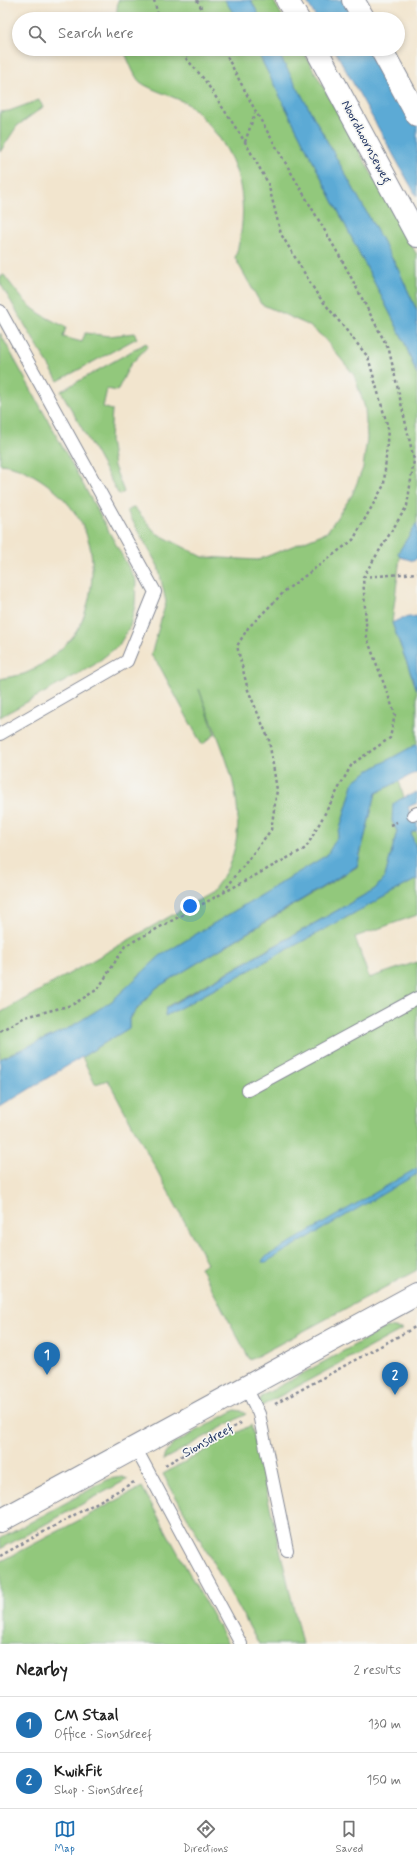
<!DOCTYPE html>
<html lang="en">
<head>
<meta charset="utf-8">
<style>
  body { margin:0; font-family:Mynerve,sans-serif; background:#f6f6f6; color:#222 }
  .you { position:absolute; left:190px; top:906px; width:14px; height:14px; margin:-10px; border:3px solid #fff; border-radius:50%; background:#1a73e8; box-shadow:0 0 0 6px #1a73e833 }
  .badge { display:grid; place-items:center; width:26px; height:26px; border-radius:50%; background:#1f6fb2; color:#fff; font-size:13px; font-weight:700 }
  .pin { position:absolute; translate:-50% -33px; filter:drop-shadow(0 1px 2px #0008) }
  .pin::after { content:''; position:absolute; top:21px; width:14px; height:12px; background:inherit; clip-path:polygon(0 0,100% 0,50% 100%) }
  .list { margin:0; padding:0; list-style:none }
  h2 { display:flex; justify-content:space-between; align-items:center; height:52px; margin:0; padding:0 16px; font-size:17px }
  h2 small { font-size:13px; font-weight:400; color:#767676 }
  .list li { display:grid; grid-template-columns:26px 1fr auto; gap:12px; align-items:center; box-sizing:border-box; height:56px; padding:0 16px; border-top:1px solid #e0e0e0 }
  .list b { display:block; font-size:15px; white-space:nowrap }
  .list p { margin:0; font-size:13px; white-space:nowrap; color:#767676 }
  .list em { font-size:13px; font-style:normal; color:#767676 }
  .icon { flex:none; width:22px; height:22px; fill:none; stroke:currentColor; stroke-width:2; stroke-linecap:round; stroke-linejoin:round }
  .map { position:relative; flex:none; width:417px; height:1644px; overflow:hidden }
  .search { position:absolute; background:#fff; box-shadow:0 2px 6px #0003; left:12px; right:12px; top:12px; height:44px; display:flex; align-items:center; gap:10px; box-sizing:border-box; padding:0 14px; border-radius:22px; color:#767676; font-size:15px }
  .sheet { height:164px; background:#fff }
  nav { display:flex; justify-content:space-around; align-items:center; box-sizing:border-box; height:56px; border-top:1px solid #e0e0e0; background:#fff; font-size:11px; color:#767676 }
  nav a { display:grid; justify-items:center; gap:2px }
  nav .on { color:#1f6fb2 }
  .map>svg:first-child { display:block }
</style>
</head>
<body>
<div class="map">
<svg width="417" height="1644" viewBox="0 0 417 1644">
  <rect width="100%" height="100%" fill="#f6f6f2"/>
  <filter id="ink" filterUnits="userSpaceOnUse"><feTurbulence type="fractalNoise" baseFrequency=".025" numOctaves="2"/><feDisplacementMap in="SourceGraphic" scale="8" xChannelSelector="R" yChannelSelector="G"/><feConvolveMatrix kernelMatrix="1 2 1 2 8 2 1 2 1" color-interpolation-filters="sRGB"/></filter>
  <filter id="wash" filterUnits="userSpaceOnUse"><feTurbulence type="fractalNoise" baseFrequency=".012" numOctaves="4" result="noise"/><feDisplacementMap in="SourceGraphic" scale="16" xChannelSelector="R" yChannelSelector="G"/><feGaussianBlur stdDeviation="0.9" result="paint"/><feColorMatrix in="noise" values="0 0 0 0 0 0 0 0 0 0 0 0 0 0 0 0 0 1.4 0 .05"/><feComposite in="paint" operator="in"/></filter>
  <g filter="url(#wash)">
    <rect width="100%" height="100%" fill="#f2e5ce"/>
    <!-- green -->
    <g fill="#92c87b" stroke="#567c6c">
      <polygon points="118,0 225,0 237,19 116,19"/>
      <polygon points="251,0 273,0 284,19 261,19"/>
      <path d="M123,49H256L404,341L417,375V523L398,553L400,557L392,623L417,690V744L368,771L354,781L338,836L327,855L160,956L112,1001L69,1028L0,1059V1013L211,893C217,885 225,875 229,865C254,805 220,746 199,689L215,734L202,745L160,667L151,655L166,602L158,566L127,511L134,507L156,533L203,557L258,560L327,532L352,495L363,468L367,438L365,408L354,375L323,337L308,325L261,304L235,258C251,207 242,158 204,120C200,115 195,109 189,105C175,96 152,91 140,82C134,77 127,56 123,49Z"/>
      <polygon points="276,49 302,49 417,255 417,311 399,271"/>
      <polygon points="39,100 43,107 17,126 0,152 0,112 9,111"/>
      <path d="M4,275C26,305 33,312 66,327L63,337L82,342L85,333L109,336L134,333L137,338L58,381L0,283V277Z"/>
      <path d="M0,333L136,581L135,605L130,626L119,645L94,665L0,717V679C8,677 16,676 24,674C40,668 63,649 74,635C91,612 97,566 88,539C81,516 63,495 44,482C31,473 16,465 0,464Z"/>
      <polygon points="146,343 148,346 130,365 117,391 107,389 103,407 112,410 110,440 114,466 124,492 119,495 61,391"/>
      <polygon points="399,781 404,797 399,800 392,821 397,831 385,877 375,889 166,1007 165,1016 417,879 417,915 355,937 369,978 417,962 417,1270 250,1360 200,1267 207,1263 108,1080 95,1084 82,1057 129,1028 129,1019 156,988 357,867 376,793"/>
      <polygon points="416,831 417,833 417,851 411,833"/>
      <polygon points="387,1327 403,1329 258,1408 258,1403 262,1396"/>
      <polygon points="235,1410 242,1411 246,1414 163,1460 165,1454 173,1444"/>
      <polygon points="251,1425 302,1644 259,1644 163,1474"/>
      <polygon points="122,1477 128,1479 0,1549 0,1539 109,1479"/>
      <polygon points="142,1487 228,1644 0,1644 0,1562"/>
    </g>
    <!-- water -->
    <g fill="#5baad5" stroke="#3b6c9a">
      <polygon points="225,0 251,0 261,19 237,19"/>
      <polygon points="306,0 348,0 358,19 317,19"/>
      <polygon points="256,49 276,49 399,271 417,311 417,375 404,341"/>
      <polygon points="334,49 375,49 417,125 417,197"/>
      <polygon points="417,523 417,558 414,561 400,557 398,553"/>
      <polygon points="417,616 417,690 392,623 402,618"/>
      <polygon points="417,744 417,772 376,793 357,866 156,988 129,1018 129,1028 0,1107 0,1059 69,1028 112,1001 160,956 327,855 338,836 354,781 368,771"/>
      <polygon points="417,792 417,803 408,807 414,823 417,822 417,830 411,833 417,851 417,879 165,1016 166,1008 375,889 385,877 397,831 392,821 393,804 399,800"/>
      <polygon points="417,1168 417,1174 266,1262 262,1262 264,1258"/>
    </g>
  </g>
  <g filter="url(#ink)">
    <g fill="none" stroke-linecap="round" stroke-linejoin="round">
      <defs>
        <g id="service">
          <polyline points="0,311 155,592 127,661 0,734"/>
          <polyline points="413,815 417,813"/>
          <polyline points="248,1090 417,998"/>
          <polyline points="246,1387 259,1414 287,1550"/>
          <polyline points="135,1447 241,1644"/>
        </g>
        <g id="minor">
          <polyline points="287,0 298,19"/>
          <polyline points="353,0 364,19"/>
          <polyline points="316,49 417,236"/>
          <polyline points="381,49 417,115"/>
          <polyline points="0,1521 417,1294"/>
        </g>
      </defs>
      <!-- service casing -->
      <use href="#service" stroke="#868a96" stroke-width="14"/>
      <!-- minor casing -->
      <use href="#minor" stroke="#868a96" stroke-width="24"/>
      <!-- path -->
      <g stroke="#868a96" stroke-width="2.5" stroke-dasharray="3 3" stroke-linecap="butt">
        <polyline points="154,0 159,19"/>
        <polyline points="197,0 207,19"/>
        <polyline points="178,49 204,79 245,142 268,183 281,234 317,294 368,357 388,428 384,485 353,540 286,590 248,628 237,646 248,690 269,740 277,790 271,830 224,891"/>
        <polyline points="245,142 255,113"/>
        <polyline points="363,577 417,573"/>
        <polyline points="390,825 397,822"/>
        <polyline points="0,1031 25,1017 72,1005 98,989 125,946 306,848 352,764 390,738 395,714 367,638 363,577 407,506 414,460 389,350 343,262 256,112 223,49"/>
        <polyline points="275,1404 417,1326"/>
        <polyline points="165,1465 243,1422"/>
        <polyline points="0,1556 134,1482"/>
      </g>
      <!-- service -->
      <use href="#service" stroke="#fff" stroke-width="12"/>
      <!-- minor -->
      <use href="#minor" stroke="#fff" stroke-width="22"/>
    </g>
  </g>
  <g text-anchor="middle" dominant-baseline="central" stroke-width="3.5" stroke-linejoin="round" paint-order="stroke">
    <!-- street labels -->
    <g font-size="13" fill="#1b2f5e" stroke="#f6f6f2">
      <text transform="translate(366 142) rotate(62)">Noordhoornseweg</text>
      <text transform="translate(208 1441) rotate(-29)">Sionsdreef</text>
    </g>
  </g>
</svg>
<div class="you"></div>
<div class="pin badge" style="left:47px;top:1375px">1</div>
<div class="pin badge" style="left:395px;top:1395px">2</div>
<div class="search"><svg class="icon" aria-label="search" viewBox="0 0 24 24"><circle cx="10" cy="10" r="6"/><path d="M15 15l6 6"/></svg>Search here</div>
</div>
<section class="sheet">
<h2>Nearby<small>2 results</small></h2>
<ul class="list">
<li><span class="badge">1</span><div><b>CM Staal</b><p>Office · Sionsdreef</p></div><em>130 m</em></li>
<li><span class="badge">2</span><div><b>KwikFit</b><p>Shop · Sionsdreef</p></div><em>150 m</em></li>
</ul>
</section>
<nav>
<a class="on"><svg class="icon" aria-label="map" viewBox="0 0 24 24"><path d="M3 6l6-2 6 2 6-2v14l-6 2-6-2-6 2zM9 4v14M15 6v14"/></svg>Map</a>
<a><svg class="icon" aria-label="directions" viewBox="0 0 24 24"><path d="M12 3l9 9-9 9-9-9zM9 14v-3h6M13 9l2 2-2 2"/></svg>Directions</a>
<a><svg class="icon" aria-label="saved" viewBox="0 0 24 24"><path d="M7 4h10v16l-5-4-5 4z"/></svg>Saved</a>
</nav>
</body>
</html>
